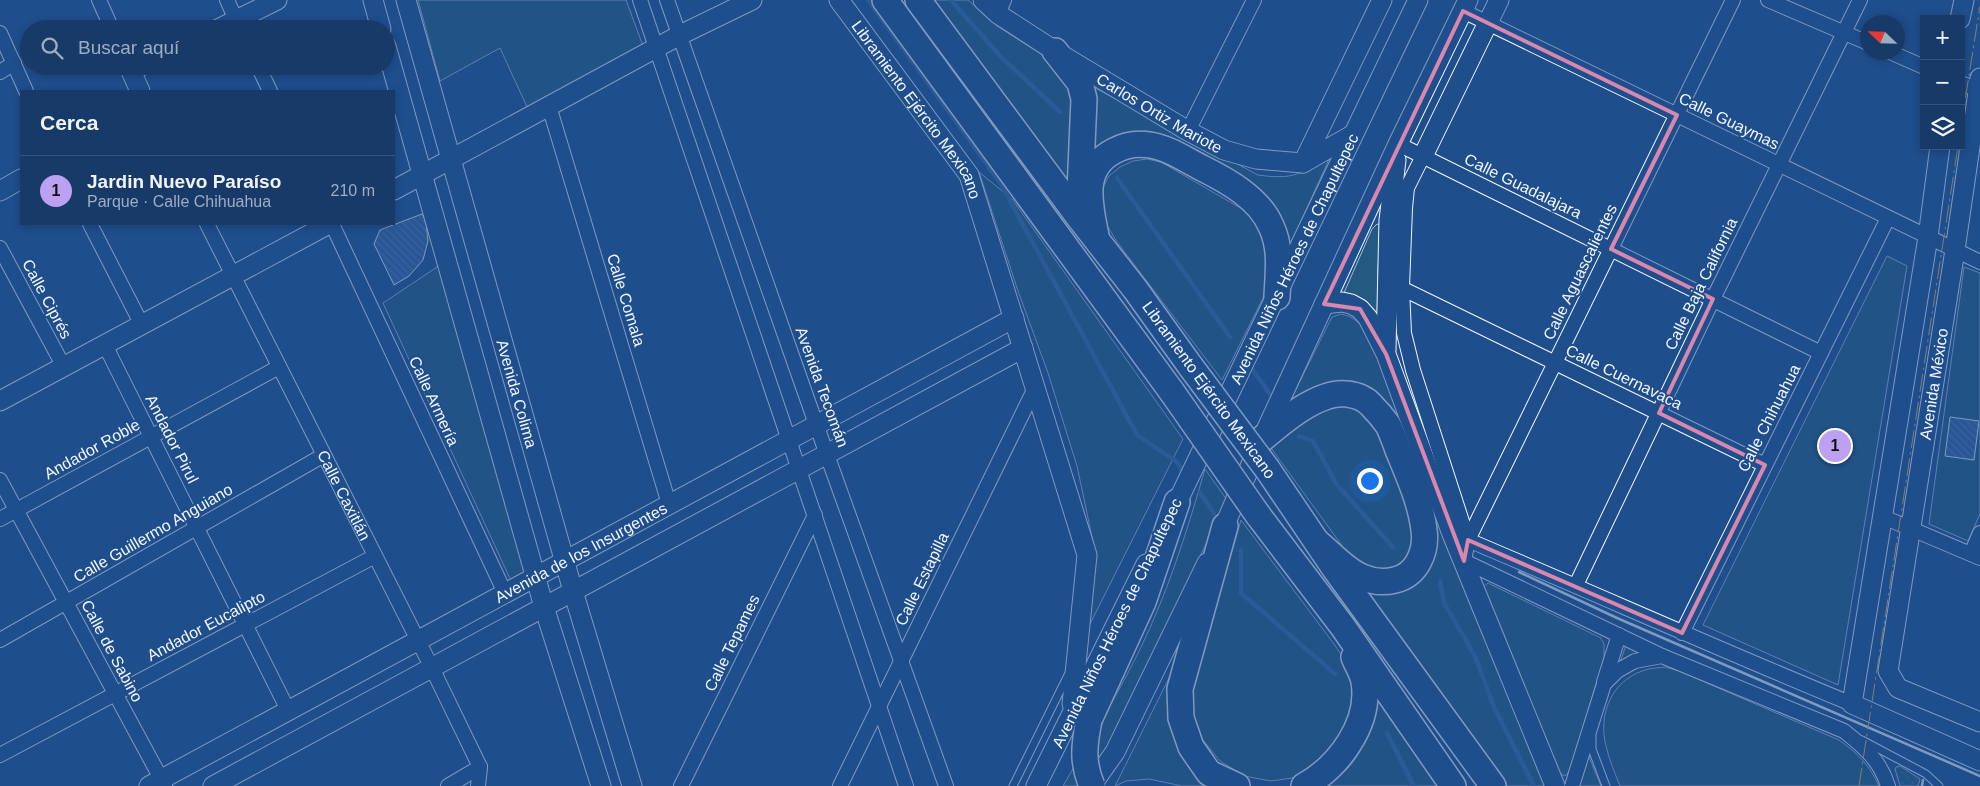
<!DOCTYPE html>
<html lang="es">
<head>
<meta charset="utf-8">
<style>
  body { margin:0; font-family:Arial,sans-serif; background:#20416f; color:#f1f3f6 }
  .controls { position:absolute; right:15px; top:15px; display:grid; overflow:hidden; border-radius:0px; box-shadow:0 2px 8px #0003 }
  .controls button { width:45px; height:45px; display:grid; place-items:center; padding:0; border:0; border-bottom:1px solid #36547d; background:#173a69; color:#f1f3f6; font:25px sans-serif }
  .compass { position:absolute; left:1860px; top:15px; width:45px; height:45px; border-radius:50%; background:#173a69; box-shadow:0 2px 8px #0003; rotate:293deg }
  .you { position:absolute; left:1369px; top:480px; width:18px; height:18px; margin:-12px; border:4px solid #fff; border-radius:50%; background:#1a73e8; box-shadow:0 0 0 8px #1a73e833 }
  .badge { display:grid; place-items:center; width:32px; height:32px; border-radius:50%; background:#bca0f2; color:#111; font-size:16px; font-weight:700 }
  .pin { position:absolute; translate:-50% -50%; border:2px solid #fff; box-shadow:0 1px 5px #0006 }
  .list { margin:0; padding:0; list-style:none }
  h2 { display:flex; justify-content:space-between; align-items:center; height:65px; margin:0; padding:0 20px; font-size:21px }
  h2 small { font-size:16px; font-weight:400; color:#9eadc0 }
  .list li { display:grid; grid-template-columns:32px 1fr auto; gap:15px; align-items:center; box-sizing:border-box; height:70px; padding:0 20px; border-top:1px solid #36547d }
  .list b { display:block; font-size:19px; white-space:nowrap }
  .list p { margin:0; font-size:16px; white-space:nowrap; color:#9eadc0 }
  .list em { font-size:16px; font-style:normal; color:#9eadc0 }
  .icon { flex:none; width:28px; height:28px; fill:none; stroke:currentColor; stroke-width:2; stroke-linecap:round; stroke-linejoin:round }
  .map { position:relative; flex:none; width:1980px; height:786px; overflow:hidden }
  .search { position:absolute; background:#173a69; box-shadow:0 2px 8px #0003; left:20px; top:20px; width:375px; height:55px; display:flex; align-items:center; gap:12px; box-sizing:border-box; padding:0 18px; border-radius:28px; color:#9eadc0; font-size:19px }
  .panel { position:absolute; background:#173a69; box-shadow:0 2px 8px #0003; left:20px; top:90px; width:375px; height:135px; border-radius:0px }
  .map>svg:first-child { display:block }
</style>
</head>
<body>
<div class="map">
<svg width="1980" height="786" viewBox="0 0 1980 786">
  <defs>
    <pattern id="garden-dots" width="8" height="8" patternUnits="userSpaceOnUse" patternTransform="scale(1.25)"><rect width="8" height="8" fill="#245a82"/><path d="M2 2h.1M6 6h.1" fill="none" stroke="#447295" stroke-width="1.8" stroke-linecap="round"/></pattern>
    <pattern id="building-back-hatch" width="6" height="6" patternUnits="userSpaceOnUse" patternTransform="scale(1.25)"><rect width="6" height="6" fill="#3563a3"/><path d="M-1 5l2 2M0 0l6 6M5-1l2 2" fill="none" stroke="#537ab1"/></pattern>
  </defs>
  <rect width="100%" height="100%" fill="#1f4e8c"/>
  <!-- green -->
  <g fill="#245a82" stroke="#a8bbd7">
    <polygon points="418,0 626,0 643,46 527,107 500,48 440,81"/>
    <polygon points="930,0 968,0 997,26 1055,63 1074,91 1073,194"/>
    <path d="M1095,88L1258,175C1293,180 1301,174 1330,157L1287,252L1180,145L1097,159L1088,136L1091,98Z"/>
    <polygon points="1147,159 1161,162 1242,209 1257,221 1264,235 1268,281 1263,298 1222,380 1117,242 1102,217 1102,189 1109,176 1120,167 1133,161"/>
    <polygon points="979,172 1012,199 1183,439 1089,626 1095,551 1077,466 1048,373 1018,291"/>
    <path d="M1377,224L1381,225L1378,269L1380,318C1371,303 1359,299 1343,295L1372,229Z"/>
    <polygon points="1887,256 1907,266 1838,685 1703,625"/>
    <polygon points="440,265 530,573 512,583 383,303"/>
    <polygon points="1964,267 1980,273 1980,514 1968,541 1929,524"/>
    <path d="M1341,314C1356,317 1362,326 1371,337L1547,786H1502L1360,584L1432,558L1437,543L1435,521L1379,398L1284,413L1332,317Z"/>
    <path d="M1334,403L1357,406L1374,423L1418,525C1416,533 1412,553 1408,559C1405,563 1398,566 1394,567C1372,574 1358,562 1343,547L1271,448L1300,421Z"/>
    <path d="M1205,469L1227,500L1111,742L1081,786H1063C1097,727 1135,668 1160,604C1178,560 1192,514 1205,469Z"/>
    <polygon points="1241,520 1334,644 1348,665 1354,691 1353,716 1342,743 1299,777 1271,781 1244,776 1220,761 1202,739 1193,713 1193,685"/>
    <polygon points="1488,583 1601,638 1604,644 1604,658 1570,770 1565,776 1559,773 1481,589"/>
    <polygon points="1626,645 1642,652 1619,665"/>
    <polygon points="1183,650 1174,694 1222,786 1182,786 1149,779 1126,781 1115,786"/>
    <path d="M1665,667L1679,671L1839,740C1858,754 1869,764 1879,786H1620C1615,773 1609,760 1606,746C1598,715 1611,682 1642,671C1649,668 1658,668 1665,667Z"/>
    <path d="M1374,685L1442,786H1325C1368,760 1369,730 1374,685Z"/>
    <polygon points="1587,752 1601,786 1577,786"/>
  </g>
  <!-- garden -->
  <polygon fill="url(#garden-dots)" stroke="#a8bbd7" points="1900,766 1920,779 1918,786 1900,786 1895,769 1896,767"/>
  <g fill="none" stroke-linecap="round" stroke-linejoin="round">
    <!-- stream -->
    <g stroke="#3b69a3" stroke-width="4.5">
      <polyline points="868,0 1001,184 1137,435 1177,462 1181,469"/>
      <polyline points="951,0 1000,56 1060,112"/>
      <polyline points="1117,178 1230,337"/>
      <polyline points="1250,366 1272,397"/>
      <polyline points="1299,436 1313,441 1337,485 1393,547"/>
      <polyline points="1200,493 1214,513"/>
      <polyline points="1241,550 1241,593 1335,674"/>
      <polyline points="1440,581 1444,603 1475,656 1494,707 1534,786"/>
      <polyline points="1387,733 1414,786"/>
    </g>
  </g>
  <!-- building -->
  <g fill="url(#building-back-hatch)" stroke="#f2f6ff">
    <polygon points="422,214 426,222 428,241 423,260 409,276 394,285 374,244 380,230"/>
    <polygon points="1950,417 1979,421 1974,460 1945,456"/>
  </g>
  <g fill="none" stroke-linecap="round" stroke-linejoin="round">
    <defs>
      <g id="lane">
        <polyline points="1592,736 1592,749 1606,786"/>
        <polyline points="1862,740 1926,774 1939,786"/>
        <polyline points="1013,786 1069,673"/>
      </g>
      <g id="street">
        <polyline points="99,0 112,29"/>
        <polyline points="227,0 240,29"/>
        <polyline points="640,0 906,786"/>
        <polyline points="667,0 816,424 946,786"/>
        <path d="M1733,0L1468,540L1464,561L1662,656L1844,731C1864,747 1880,760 1888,786"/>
        <polyline points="1768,0 1868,43"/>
        <polyline points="1463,11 1980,262"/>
        <polyline points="998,14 1004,0"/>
        <polyline points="0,33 26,91"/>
        <polyline points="1890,52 1924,67"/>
        <polyline points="258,66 270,91"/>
        <polyline points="0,72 14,63"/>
        <polyline points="1961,83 1980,91"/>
        <polyline points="549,106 669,504"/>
        <polyline points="1188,131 1254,0"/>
        <polyline points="1398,144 1821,353"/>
        <path d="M1423,156L1407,188L1405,208L1402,288L1404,333L1413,370L1468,540C1596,594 1723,651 1852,704"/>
        <polyline points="90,224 142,325"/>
        <path id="s1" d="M207,224L432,668L480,767"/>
        <polyline points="332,224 505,593"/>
        <polyline points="0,248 64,367"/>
        <polyline points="1395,285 1765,465"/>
        <polyline points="105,345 288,710"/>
        <polyline points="0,480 165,786"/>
        <polyline points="1881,516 1980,558"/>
        <polyline points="0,519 279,367"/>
        <polyline points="1971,554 1980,533"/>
        <polyline points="1576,585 1713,299 1860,0"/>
        <polyline points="1682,633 1888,218"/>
        <polyline points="0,640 324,455"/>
        <polyline points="1604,682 1619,635"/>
        <polyline points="0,755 375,556"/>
        <polyline points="448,786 480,767"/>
        <polyline points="478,786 480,767"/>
        <polyline points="681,786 815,515"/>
        <polyline points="840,786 1035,388"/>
        <polyline points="1572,786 1604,684 1617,671 1635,661 1662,656"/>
      </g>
      <g id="secondary">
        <polyline points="373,0 381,29"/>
        <path id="s2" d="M406,0L573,591L632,786"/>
        <path id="s3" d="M839,0L969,175L1087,555L1072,704"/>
        <path id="s4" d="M983,0L998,14L1055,51L1188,131L1224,150L1256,159L1303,163L1352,135"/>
        <polyline points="1960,19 1964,0"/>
        <polyline points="218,29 277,0"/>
        <polyline points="386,46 544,607 601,786"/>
        <polyline points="1980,78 1955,250 1888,671 1898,688 1980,722"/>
        <polyline points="140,91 131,71 141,66"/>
        <polyline points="1940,146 1928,237 1852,704 1980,761"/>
        <polyline points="1423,156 1499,0"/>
        <polyline points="1303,163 1382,0"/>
        <polyline points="394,190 678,36 752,0"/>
        <polyline points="0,191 21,179"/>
        <polyline points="1324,304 1342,302 1351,304 1360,309 1368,318 1386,354 1452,534 1555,786"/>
        <polyline points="1386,350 1389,220 1396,160"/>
        <polyline points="0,401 329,224"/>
        <path id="s5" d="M1172,513L1418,0"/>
        <polyline points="1220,536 1262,439 1398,144 1468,0"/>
        <path id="s6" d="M149,786L1014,318"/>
        <polyline points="213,786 1023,348"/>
        <polyline points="1036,786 1146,564"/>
        <polyline points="1091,786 1115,752 1207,563"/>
      </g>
      <g id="highway">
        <polyline points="885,0 1172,392"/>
        <polyline points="918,0 1078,216 1135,289 1191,367"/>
        <polyline points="1055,51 1080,83 1084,99 1080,191"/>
        <path d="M1096,236C1090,206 1080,168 1114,151C1125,145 1137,143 1150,145C1169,148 1186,160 1202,168C1228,181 1259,198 1271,226C1282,249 1278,272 1277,297"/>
        <path d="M1262,439C1282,422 1319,390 1347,394C1356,395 1365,398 1371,405C1377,411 1383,418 1388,425C1392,433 1395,442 1398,450C1408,474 1421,503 1424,530C1427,551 1417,575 1395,580C1383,583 1373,582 1362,577C1345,570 1331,553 1317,542"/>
        <polyline points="1268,470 1335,569 1493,786"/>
        <polyline points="1258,515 1343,627 1453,786"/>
        <polyline points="1225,526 1180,689 1181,718 1191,747 1209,773 1237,786"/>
        <polyline points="1089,720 1143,602 1177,502"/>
        <path d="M1304,786C1338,767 1371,724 1364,682C1363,674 1357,665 1354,657"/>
      </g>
    </defs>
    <!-- lane casing -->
    <use href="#lane" stroke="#f2f6ff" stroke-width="9"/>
    <!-- street casing -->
    <use href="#street" stroke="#f2f6ff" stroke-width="16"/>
    <!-- secondary casing -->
    <use href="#secondary" stroke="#f2f6ff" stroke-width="21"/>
    <!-- highway casing -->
    <use href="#highway" stroke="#f2f6ff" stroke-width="28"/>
    <!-- lane -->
    <use href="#lane" stroke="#1f4e8c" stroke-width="7"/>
    <!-- street -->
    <use href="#street" stroke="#1f4e8c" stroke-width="14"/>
    <!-- secondary -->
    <use href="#secondary" stroke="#1f4e8c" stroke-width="19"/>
    <!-- highway -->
    <use href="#highway" stroke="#1f4e8c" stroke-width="25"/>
    <defs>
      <g id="highway-bridge">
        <polyline points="1191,367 1268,470"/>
        <polyline points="1172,392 1258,515"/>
        <path d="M1089,720C1084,745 1082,763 1092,786"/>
      </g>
    </defs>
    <!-- highway-bridge casing -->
    <use href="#highway-bridge" stroke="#f2f6ff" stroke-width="28" stroke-linecap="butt"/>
    <!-- highway-bridge -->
    <use href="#highway-bridge" stroke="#1f4e8c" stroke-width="25"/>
    <!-- wall -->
    <g stroke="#f2f6ff" stroke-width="2.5">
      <polyline points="1519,572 1617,618 1980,776"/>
      <polyline points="1922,786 1923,780"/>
    </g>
    <!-- power -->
    <g stroke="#ffb74d" stroke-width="1" stroke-dasharray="18 4 2.5 4" stroke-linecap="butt">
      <polyline points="1961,126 1980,6"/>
      <polyline points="1859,786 1958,146"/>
    </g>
  </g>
  <!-- marked area -->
  <path d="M0 0H1980V786H0ZM1463,11L1677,115L1611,249L1713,299L1659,413L1765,465L1682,633L1468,540L1464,561L1386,354L1360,309L1324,304Z" fill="#1f4e8c" fill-opacity=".55" fill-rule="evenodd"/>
  <path fill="none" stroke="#da87ad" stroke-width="4" stroke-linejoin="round" d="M1463,11L1677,115L1611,249L1713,299L1659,413L1765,465L1682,633L1468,540L1464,561L1386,354L1360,309L1324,304Z"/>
  <g text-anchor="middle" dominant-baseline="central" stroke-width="4" stroke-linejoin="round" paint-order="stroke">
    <!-- street labels -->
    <g font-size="16" fill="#f2f6ff" stroke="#1f4e8c">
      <text stroke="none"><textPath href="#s3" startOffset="135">Libramiento Ejército Mexicano</textPath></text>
      <text stroke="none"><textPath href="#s4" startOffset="210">Carlos Ortiz Mariote</textPath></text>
      <text transform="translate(1729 121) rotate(26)">Calle Guaymas</text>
      <text transform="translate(1523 186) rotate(26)">Calle Guadalajara</text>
      <text stroke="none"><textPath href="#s5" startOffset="282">Avenida Niños Héroes de Chapultepec</textPath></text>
      <text transform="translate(1580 272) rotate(-64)">Calle Aguascalientes</text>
      <text transform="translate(1701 284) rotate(-64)">Calle Baja California</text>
      <text transform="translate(47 299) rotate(62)">Calle Ciprés</text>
      <text transform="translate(626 300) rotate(73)">Calle Comala</text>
      <text transform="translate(1624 377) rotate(26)">Calle Cuernavaca</text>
      <text transform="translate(1934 384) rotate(-81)">Avenida México</text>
      <text transform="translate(822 387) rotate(70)">Avenida Tecomán</text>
      <text transform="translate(1209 390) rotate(54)">Libramiento Ejército Mexicano</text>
      <text stroke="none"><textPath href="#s2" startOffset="409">Avenida Colima</textPath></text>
      <text transform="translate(434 401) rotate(65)">Calle Armería</text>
      <text transform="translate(1769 418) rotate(-63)">Calle Chihuahua</text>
      <text transform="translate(172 439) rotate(63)">Andador Pirul</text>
      <text transform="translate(92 449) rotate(-29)">Andador Roble</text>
      <text stroke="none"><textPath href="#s1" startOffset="304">Calle Caxitlán</textPath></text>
      <text transform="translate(153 533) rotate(-30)">Calle Guillermo Anguiano</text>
      <text stroke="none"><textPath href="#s6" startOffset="491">Avenida de los Insurgentes</textPath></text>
      <text transform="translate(922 579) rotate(-64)">Calle Estapilla</text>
      <text transform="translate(1117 623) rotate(-64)">Avenida Niños Héroes de Chapultepec</text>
      <text transform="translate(206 626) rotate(-28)">Andador Eucalipto</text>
      <text transform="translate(732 643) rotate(-64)">Calle Tepames</text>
      <text transform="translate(112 651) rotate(62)">Calle de Sabino</text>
    </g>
  </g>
</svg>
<div class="controls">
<button>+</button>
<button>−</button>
<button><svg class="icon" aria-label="layers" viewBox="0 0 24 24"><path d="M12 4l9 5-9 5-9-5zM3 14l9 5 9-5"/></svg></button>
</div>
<svg class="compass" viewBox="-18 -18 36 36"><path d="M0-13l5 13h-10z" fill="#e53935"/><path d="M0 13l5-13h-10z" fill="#9eadc0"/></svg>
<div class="you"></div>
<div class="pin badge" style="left:1835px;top:446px">1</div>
<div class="search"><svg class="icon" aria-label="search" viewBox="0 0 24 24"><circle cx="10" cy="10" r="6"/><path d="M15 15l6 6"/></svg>Buscar aquí</div>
<section class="panel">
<h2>Cerca<small></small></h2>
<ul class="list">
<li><span class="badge">1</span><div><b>Jardin Nuevo Paraíso</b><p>Parque · Calle Chihuahua</p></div><em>210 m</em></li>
</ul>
</section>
</div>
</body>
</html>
